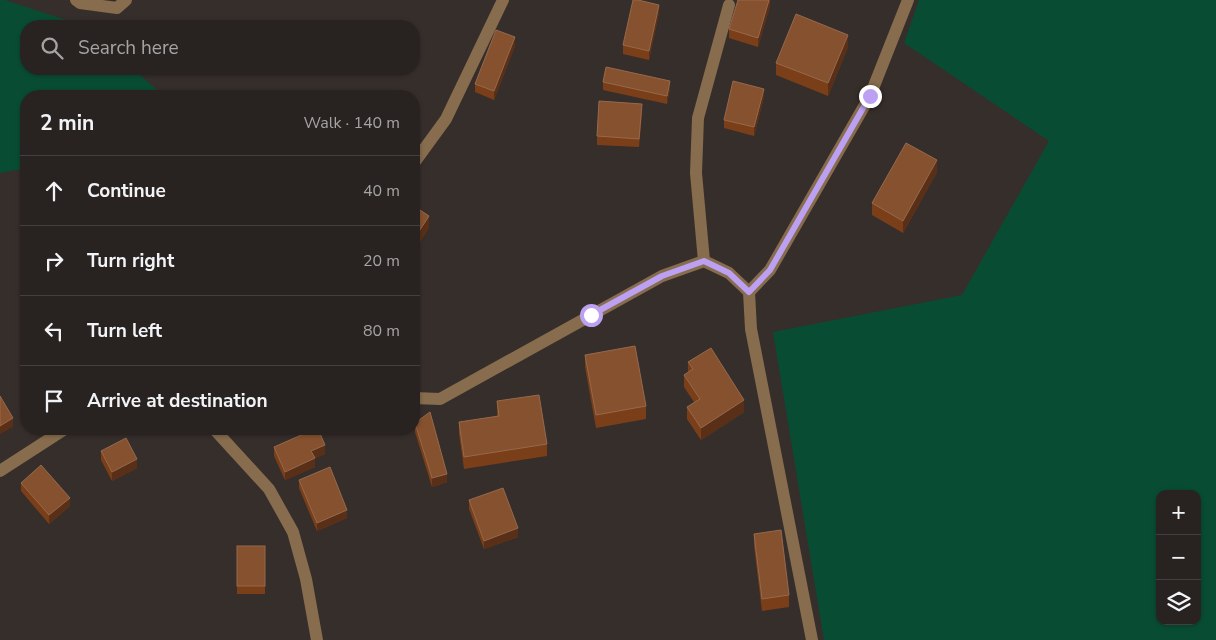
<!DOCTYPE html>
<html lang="en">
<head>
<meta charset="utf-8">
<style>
  body { margin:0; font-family:"Nunito Sans",sans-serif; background:#342f2d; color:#f1f3f6 }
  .controls { position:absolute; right:15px; bottom:15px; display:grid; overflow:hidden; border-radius:10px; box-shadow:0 1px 4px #0004 }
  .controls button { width:45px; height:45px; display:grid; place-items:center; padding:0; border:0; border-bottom:1px solid #443f3e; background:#282220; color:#f1f3f6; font:25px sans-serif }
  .stop { position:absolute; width:15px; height:15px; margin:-11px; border:4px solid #bca0f2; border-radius:50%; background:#fff }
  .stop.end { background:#bca0f2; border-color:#fff; box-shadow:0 1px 5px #0008 }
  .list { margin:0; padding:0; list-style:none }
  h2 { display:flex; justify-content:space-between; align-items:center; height:65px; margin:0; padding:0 20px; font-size:21px }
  h2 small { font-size:16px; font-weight:400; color:#a5a4a5 }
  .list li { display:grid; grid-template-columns:32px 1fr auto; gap:15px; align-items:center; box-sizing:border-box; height:70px; padding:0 20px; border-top:1px solid #443f3e }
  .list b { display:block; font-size:19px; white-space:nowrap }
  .list em { font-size:16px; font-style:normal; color:#a5a4a5 }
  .icon { flex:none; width:28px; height:28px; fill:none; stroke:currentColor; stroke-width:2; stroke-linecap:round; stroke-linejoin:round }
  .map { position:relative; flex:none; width:1216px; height:640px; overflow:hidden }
  .search { position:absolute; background:#282220; box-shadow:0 1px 4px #0004; left:20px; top:20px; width:400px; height:55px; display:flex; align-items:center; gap:12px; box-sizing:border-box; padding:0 18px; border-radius:20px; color:#a5a4a5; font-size:19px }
  .panel { position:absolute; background:#282220; box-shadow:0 1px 4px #0004; left:20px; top:90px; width:400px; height:345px; border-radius:20px }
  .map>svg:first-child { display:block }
</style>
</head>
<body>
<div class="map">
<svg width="1216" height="640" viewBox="0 0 1216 640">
  <rect width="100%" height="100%" fill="#362e2b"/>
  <!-- green -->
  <g fill="#094c34" fill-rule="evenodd">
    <polygon points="0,0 5,0 84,26 26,26 26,69 133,69 164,96 26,96 26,168 0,173"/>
    <path d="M919,0H1216V640H824L773,332L962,295L1049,141L904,43ZM1160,494H1197V621H1160Z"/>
  </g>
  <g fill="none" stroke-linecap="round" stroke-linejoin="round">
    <!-- minor -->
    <g stroke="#876c4d" stroke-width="12">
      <polyline points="76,0 80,3 117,8 126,0"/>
      <polyline points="414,163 446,119 503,0"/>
      <polyline points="704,261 696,173 698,118 729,5"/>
      <polyline points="749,292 770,270 870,96 908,0"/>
      <polyline points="414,398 440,399 662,276 704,261 729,273 749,292 751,329 812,640"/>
      <polyline points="214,429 269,489 293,532 306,579 317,640"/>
      <polyline points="0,471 65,429"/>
    </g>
  </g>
  <!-- wall -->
  <g fill="#7a3f19">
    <polygon points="770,0 770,6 758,47 729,38 729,29"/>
    <polygon points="659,13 649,60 623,54 623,45"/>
    <polygon points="515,46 494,100 475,92 475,84"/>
    <polygon points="848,47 828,96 776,75 776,63"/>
    <polygon points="603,82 670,89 667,104 603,90"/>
    <polygon points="764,97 754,136 724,128 724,120"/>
    <polygon points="642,113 639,147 597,145 597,136"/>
    <polygon points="937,172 903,233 872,215 872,203"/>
    <polygon points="585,355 646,406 646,419 596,428 585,367"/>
    <polygon points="688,362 744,412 701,440 687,419 687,407 694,402 684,387 684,375 688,372"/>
    <polygon points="26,385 26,399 24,395 24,387"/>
    <polygon points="497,401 547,444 547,456 464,469 459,434 459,422 497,416"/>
    <polygon points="415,423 447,482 432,487 415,432"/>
    <polygon points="274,447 325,454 315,458 315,467 285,480 274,456"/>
    <polygon points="101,451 137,468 112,481 101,460"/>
    <polygon points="299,480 347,518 317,531 299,488"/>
    <polygon points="21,483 70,506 49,524 21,491"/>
    <polygon points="469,500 518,537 484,549 469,509"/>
    <polygon points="754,534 789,595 789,607 762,611 754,546"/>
    <rect x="237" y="546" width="28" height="48"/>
  </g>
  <!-- shaded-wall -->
  <g fill="#593017">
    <polygon points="769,0 770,6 758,47 758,38"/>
    <polygon points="659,5 659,13 649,60 649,51"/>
    <polygon points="848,35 848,47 828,96 828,83"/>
    <polygon points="515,37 515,46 494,100 494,91"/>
    <polygon points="670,81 670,89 667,104 667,96"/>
    <polygon points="764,89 764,97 754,136 754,127"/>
    <polygon points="937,160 937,172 903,233 903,221"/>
    <polygon points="429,216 429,228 414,252 414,239"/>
    <polygon points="744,400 744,412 701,440 701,428"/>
    <polygon points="13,418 13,427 0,434 0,426"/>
    <polygon points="325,445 325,454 311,460 311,451"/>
    <polygon points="315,458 315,467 285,480 285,472"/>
    <polygon points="137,459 137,468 112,481 112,472"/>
    <polygon points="447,474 447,482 432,487 432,478"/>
    <polygon points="70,498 70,506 49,524 49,515"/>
    <polygon points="347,510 347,518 317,531 317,523"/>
    <polygon points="518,528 518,537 484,549 484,541"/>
  </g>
  <!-- building -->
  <g fill="#86512f" stroke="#96694c">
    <polygon points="633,0 638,0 659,5 649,51 623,45"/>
    <polygon points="738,0 769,0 758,38 729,29"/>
    <polygon points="796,14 848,35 828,83 776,63"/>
    <polygon points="496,30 515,37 494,91 475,84"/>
    <polygon points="606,67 670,81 667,96 603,82"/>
    <polygon points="733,81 764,89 754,127 724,120"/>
    <polygon points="599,101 642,104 639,139 597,136"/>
    <polygon points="906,143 937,160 903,221 872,203"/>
    <polygon points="414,206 429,216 414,239"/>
    <polygon points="635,346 646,406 596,415 585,355"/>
    <polygon points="711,348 744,400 701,428 687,407 700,399 684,375 693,369 688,362"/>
    <polygon points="539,395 547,444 464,457 459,422 499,416 497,401"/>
    <polygon points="0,396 13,418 0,426"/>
    <polygon points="430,412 447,474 432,478 415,423"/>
    <polygon points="315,429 318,429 325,445 311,451 315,458 285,472 274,447"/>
    <polygon points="126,438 137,459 112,472 101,451"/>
    <polygon points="41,465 70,498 49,515 21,483"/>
    <polygon points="330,467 347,510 317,523 299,480"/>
    <polygon points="503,488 518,528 484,541 469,500"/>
    <polygon points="781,530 789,595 762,599 754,534"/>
    <rect x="237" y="546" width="28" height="40"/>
  </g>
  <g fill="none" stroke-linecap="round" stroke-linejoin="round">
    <!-- route -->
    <polyline stroke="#bca0f2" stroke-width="6" points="591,315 662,276 704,261 729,273 749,292 770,270 870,96"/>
  </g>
</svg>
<div class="controls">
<button>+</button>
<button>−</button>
<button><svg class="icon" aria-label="layers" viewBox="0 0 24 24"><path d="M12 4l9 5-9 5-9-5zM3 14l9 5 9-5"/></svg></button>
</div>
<div class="stop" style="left:591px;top:315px"></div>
<div class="stop end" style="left:870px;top:96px"></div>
<div class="search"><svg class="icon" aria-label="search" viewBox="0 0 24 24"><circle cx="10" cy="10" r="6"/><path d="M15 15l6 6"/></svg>Search here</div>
<section class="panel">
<h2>2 min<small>Walk · 140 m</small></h2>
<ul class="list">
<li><svg class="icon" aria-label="ahead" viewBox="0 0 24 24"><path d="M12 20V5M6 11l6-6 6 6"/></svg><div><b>Continue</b></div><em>40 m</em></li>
<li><svg class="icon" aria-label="right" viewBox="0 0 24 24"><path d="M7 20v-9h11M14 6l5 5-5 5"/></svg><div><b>Turn right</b></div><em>20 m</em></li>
<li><svg class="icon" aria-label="left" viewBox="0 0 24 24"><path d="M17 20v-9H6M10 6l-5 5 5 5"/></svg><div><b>Turn left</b></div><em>80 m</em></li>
<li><svg class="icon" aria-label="arrive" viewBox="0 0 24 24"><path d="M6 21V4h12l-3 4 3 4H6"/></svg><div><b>Arrive at destination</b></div></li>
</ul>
</section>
</div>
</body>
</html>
